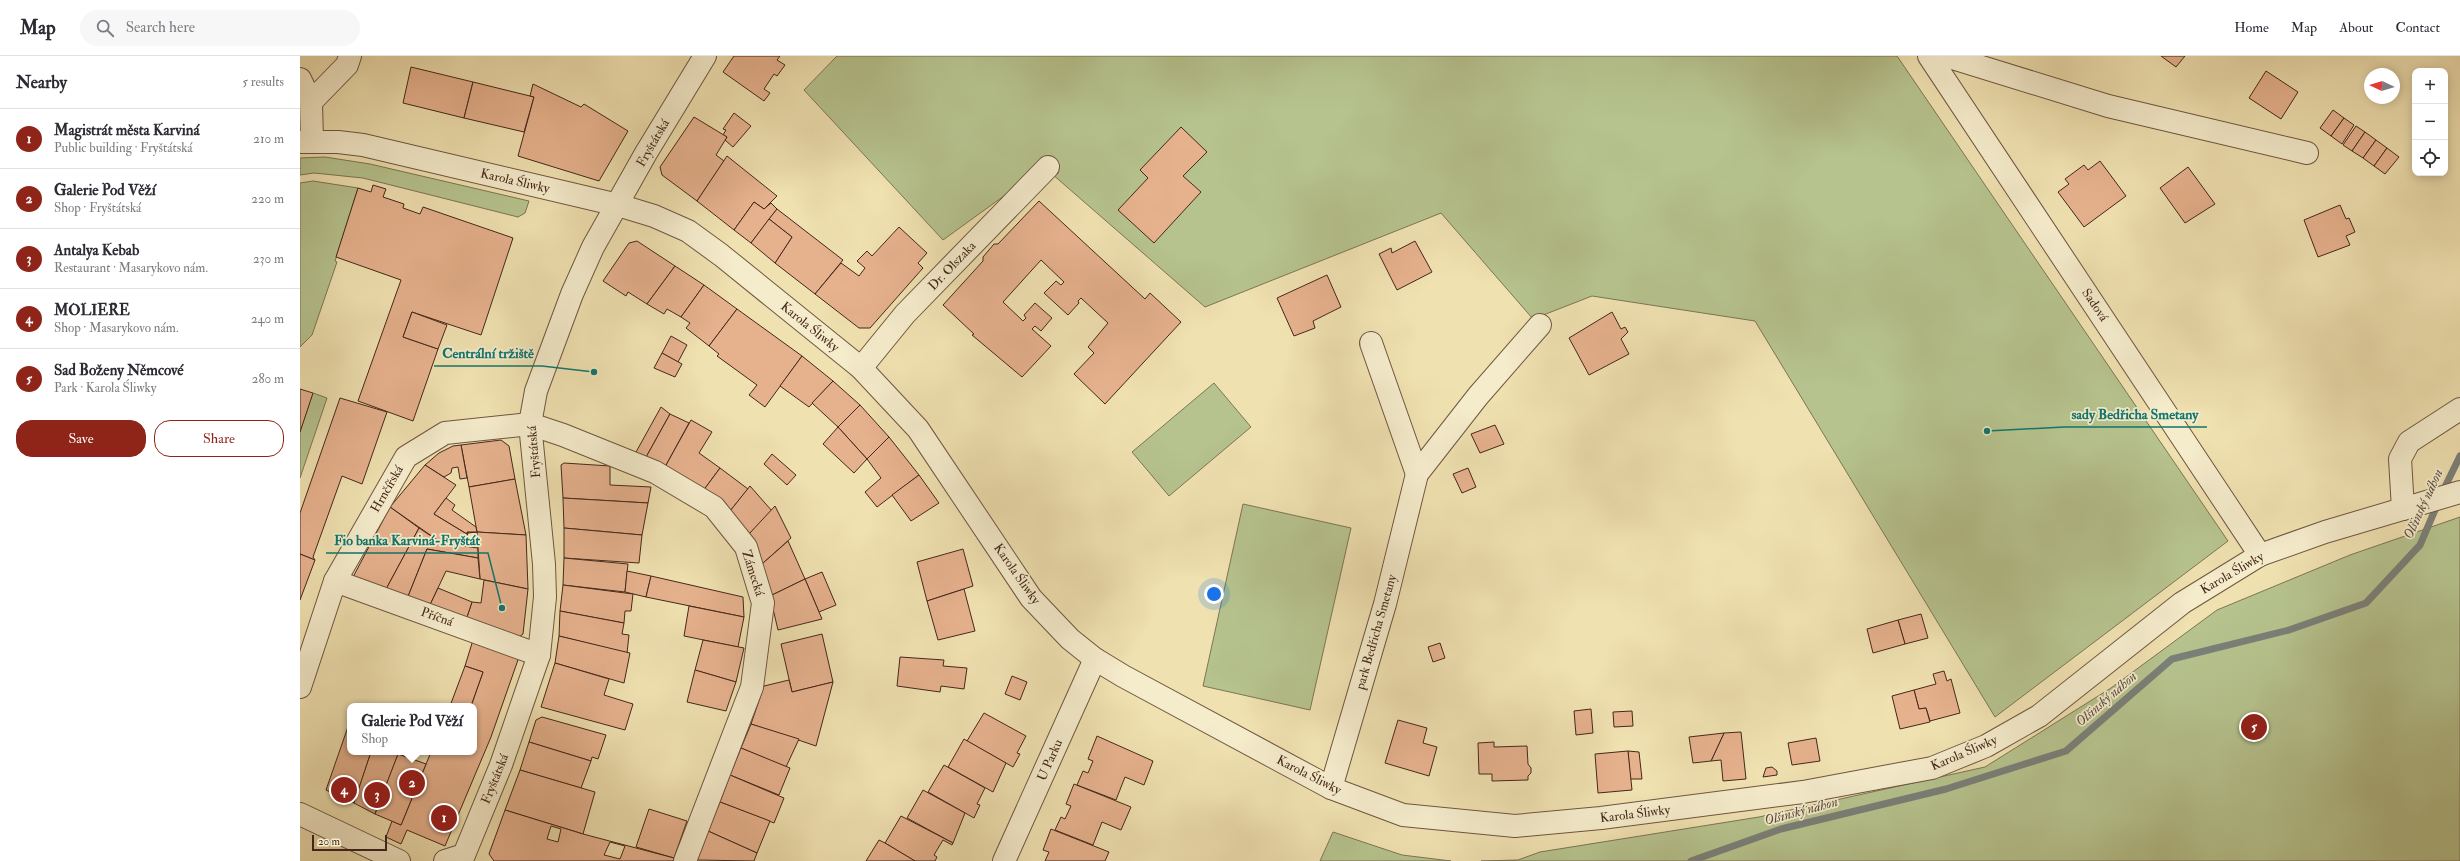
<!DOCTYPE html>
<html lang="en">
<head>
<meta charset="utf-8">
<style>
  body { margin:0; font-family:"IM FELL Double Pica",serif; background:#f7f7f7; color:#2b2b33 }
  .controls { position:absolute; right:12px; top:12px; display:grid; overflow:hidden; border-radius:8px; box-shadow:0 2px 10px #0003 }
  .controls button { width:36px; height:36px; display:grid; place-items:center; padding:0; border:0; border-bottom:1px solid #e1e1e2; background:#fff; color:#2b2b33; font:20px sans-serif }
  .compass { position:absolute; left:2064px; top:12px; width:36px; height:36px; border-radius:50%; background:#fff; box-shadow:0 2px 10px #0003; rotate:274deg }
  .scale { position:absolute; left:12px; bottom:10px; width:75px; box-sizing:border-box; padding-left:4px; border:2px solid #44271a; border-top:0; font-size:11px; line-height:14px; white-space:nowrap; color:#44271a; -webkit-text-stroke:3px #f5eccc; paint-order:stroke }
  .you { position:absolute; left:914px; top:538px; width:14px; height:14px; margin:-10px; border:3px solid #fff; border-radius:50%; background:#1a73e8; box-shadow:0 0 0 6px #1a73e833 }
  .badge { display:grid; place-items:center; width:26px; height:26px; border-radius:50%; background:#8f2418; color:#fff; font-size:13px; font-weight:700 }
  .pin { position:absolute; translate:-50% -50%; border:2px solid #fff; box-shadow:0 1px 4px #0006 }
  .popup { position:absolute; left:47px; top:647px; width:130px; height:52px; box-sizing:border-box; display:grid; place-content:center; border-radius:8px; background:#fff; filter:drop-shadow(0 1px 3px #0005); font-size:13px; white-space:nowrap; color:#7c7c81 }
  .popup b { font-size:15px; color:#2b2b33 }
  .popup::after { content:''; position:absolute; left:50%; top:100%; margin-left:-8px; border:8px solid transparent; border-top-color:#fff }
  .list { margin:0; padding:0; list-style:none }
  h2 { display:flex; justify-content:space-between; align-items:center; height:52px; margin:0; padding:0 16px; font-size:17px }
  h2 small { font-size:13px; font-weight:400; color:#7c7c81 }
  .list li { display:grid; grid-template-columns:26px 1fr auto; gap:12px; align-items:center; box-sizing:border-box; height:60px; padding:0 16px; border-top:1px solid #e1e1e2 }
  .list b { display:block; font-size:15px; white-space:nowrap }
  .list p { margin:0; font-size:13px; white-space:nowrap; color:#7c7c81 }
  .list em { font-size:13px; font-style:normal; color:#7c7c81 }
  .actions { display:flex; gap:8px; padding:12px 16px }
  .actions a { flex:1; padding:9px 0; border:1px solid #8f2418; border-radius:16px; text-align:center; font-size:14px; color:#8f2418 }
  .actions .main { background:#8f2418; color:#fff }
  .icon { flex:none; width:22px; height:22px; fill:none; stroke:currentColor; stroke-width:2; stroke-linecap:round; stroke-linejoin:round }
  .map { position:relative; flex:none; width:2160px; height:805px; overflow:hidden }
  header { display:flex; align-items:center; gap:24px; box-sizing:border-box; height:56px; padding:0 20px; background:#fff; border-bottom:1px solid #e1e1e2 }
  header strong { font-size:19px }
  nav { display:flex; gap:22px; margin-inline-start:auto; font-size:14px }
  .search { width:280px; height:36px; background:#f7f7f7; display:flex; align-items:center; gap:10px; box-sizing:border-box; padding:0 14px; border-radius:22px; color:#7c7c81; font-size:15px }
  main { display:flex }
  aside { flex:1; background:#fff }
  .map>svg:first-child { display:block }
</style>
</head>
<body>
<header>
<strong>Map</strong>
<div class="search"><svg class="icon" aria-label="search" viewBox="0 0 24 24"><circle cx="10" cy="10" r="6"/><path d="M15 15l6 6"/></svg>Search here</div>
<nav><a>Home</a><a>Map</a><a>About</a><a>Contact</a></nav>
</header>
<main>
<aside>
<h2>Nearby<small>5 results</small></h2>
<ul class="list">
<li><span class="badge">1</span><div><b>Magistrát města Karviná</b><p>Public building · Fryštátská</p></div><em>210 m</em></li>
<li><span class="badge">2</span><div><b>Galerie Pod Věží</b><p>Shop · Fryštátská</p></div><em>220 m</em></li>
<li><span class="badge">3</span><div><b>Antalya Kebab</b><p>Restaurant · Masarykovo nám.</p></div><em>230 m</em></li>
<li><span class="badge">4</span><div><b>MOLIERE</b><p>Shop · Masarykovo nám.</p></div><em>240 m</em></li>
<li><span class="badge">5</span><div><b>Sad Boženy Němcové</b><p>Park · Karola Śliwky</p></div><em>280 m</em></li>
</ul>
<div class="actions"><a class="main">Save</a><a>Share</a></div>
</aside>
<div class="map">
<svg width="2160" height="805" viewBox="0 0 2160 805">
  <rect width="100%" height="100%" fill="#f0e1b1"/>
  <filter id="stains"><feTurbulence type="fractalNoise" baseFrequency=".005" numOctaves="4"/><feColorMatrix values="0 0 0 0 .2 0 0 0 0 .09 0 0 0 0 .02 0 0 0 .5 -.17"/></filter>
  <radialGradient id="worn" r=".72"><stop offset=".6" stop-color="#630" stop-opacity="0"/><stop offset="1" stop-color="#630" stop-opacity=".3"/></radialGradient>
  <!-- green -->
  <g fill="#b6c38e" stroke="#7d7554">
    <polygon points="537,0 1597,0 1928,485 1695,661 1455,265 1292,240 1233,263 1141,157 905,251 744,111 643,184 504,34"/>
    <polygon points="25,101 70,108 229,145 225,157 218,161 63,122 14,117 0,119 0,102"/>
    <polygon points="13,125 58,132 35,205 37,206 12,279 0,291 0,127"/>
    <polygon points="914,327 951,371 869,440 832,396"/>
    <polygon points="13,337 27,342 0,422 0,376"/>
    <polygon points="943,448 1051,472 1010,654 903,630"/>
    <polygon points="2160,461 2160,805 1181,805 1218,804 1240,796 1459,761 1685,711 1811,632 1917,554 2050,499"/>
    <polygon points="1033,776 1102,799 1151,805 1020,805"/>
  </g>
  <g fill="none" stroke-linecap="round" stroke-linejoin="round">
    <!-- stream -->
    <g stroke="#7b8078" stroke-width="7">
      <polyline points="2142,437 2160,400"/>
      <polyline points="1391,805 1481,773 1646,733 1766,695 1872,603 1989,574 2066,547 2120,489 2138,447"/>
    </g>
  </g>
  <!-- building -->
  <g fill="#e6b28e" stroke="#44271a" fill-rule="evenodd">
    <polygon points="434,0 480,0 477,4 485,9 477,20 474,18 464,33 470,37 464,45 423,16"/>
    <polygon points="1861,0 1885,0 1876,11"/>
    <polygon points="111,11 173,26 164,62 103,47"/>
    <polygon points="1966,15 1998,36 1981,63 1949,42"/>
    <polygon points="173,26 234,41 224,76 164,62"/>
    <polygon points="233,28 281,51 284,48 328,75 299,125 218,100 234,41 230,40"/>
    <polygon points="2033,54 2044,62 2031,80 2020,72"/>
    <polygon points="434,57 451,70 433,91 425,84 427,81 423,79 426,74 423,73"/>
    <polygon points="394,61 427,81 416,99 424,105 397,145 362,119 360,111"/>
    <polygon points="2044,62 2054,69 2042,88 2031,80"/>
    <polygon points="2056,70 2065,76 2052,95 2043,89"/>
    <polygon points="881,71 907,96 883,120 901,136 854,187 818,154 848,122 840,114"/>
    <polygon points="2065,76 2076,84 2063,102 2052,95"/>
    <polygon points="2076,84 2087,92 2074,110 2063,102"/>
    <polygon points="2087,92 2099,101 2085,118 2074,110"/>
    <polygon points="427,100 477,140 464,153 454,146 434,174 397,145"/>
    <polygon points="1800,105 1826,140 1784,171 1758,136 1769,128 1765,123 1784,109 1788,114"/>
    <polygon points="1888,111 1915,148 1885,167 1860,132"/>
    <polygon points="73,129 86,133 83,141 104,148 103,152 120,158 123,151 213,182 181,279 112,256 103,281 138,293 113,365 58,345 101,224 36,201 58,132 71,136"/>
    <polygon points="739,145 845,243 850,237 881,266 805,348 774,318 794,297 788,291 808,267 781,242 778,245 779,247 768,259 744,237 756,225 761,229 764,226 741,204 703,246 723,265 726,262 724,259 735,247 752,262 741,275 735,270 732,273 751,290 722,321 672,279 674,278 643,249 683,205 683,201 694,188 698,188"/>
    <polygon points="454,146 464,153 471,147 477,153 451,187 434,174"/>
    <polygon points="2040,149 2046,163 2049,162 2055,176 2046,180 2050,189 2018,201 2004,164"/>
    <polygon points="477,153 543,204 515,238 475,207 492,181 469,163"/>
    <polygon points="469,163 492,181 475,207 451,187"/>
    <polygon points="599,171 627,197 618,207 623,212 570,272 559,272 515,238 541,207 559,220 565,212 557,205 567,195 572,200"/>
    <polygon points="337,185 375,210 347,248 328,236 326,240 303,225 329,187"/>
    <polygon points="1115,185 1132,216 1097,234 1079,198 1091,192 1092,197"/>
    <polygon points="375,210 404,229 381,261 367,253 364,258 347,248"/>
    <polygon points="1027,219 1041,251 1013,265 1015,272 994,280 977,242"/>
    <polygon points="404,229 437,253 409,290 386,272 390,267 381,261"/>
    <polygon points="437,253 502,300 465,351 449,339 457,329 417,300 419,298 409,290"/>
    <polygon points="112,256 147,269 138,293 103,281"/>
    <polygon points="1312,256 1321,273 1325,271 1328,276 1321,283 1329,298 1289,319 1269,282"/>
    <polygon points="371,280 387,289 378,306 362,297"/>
    <polygon points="362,297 382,308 375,321 354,312"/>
    <polygon points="502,300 533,325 509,351 480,330"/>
    <polygon points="533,325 560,349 538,371 512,347"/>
    <polygon points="0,333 13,337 0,376"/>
    <polygon points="40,342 87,356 62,428 42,420 13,501 15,504 0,498 0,457"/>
    <polygon points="560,349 589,381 567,403 538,371"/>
    <polygon points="361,351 370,358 345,403 336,396"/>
    <polygon points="370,358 389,367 365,411 345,403"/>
    <polygon points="391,364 412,376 399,397 420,412 403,435 365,411"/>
    <polygon points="1195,369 1204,388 1180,397 1171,378"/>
    <polygon points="538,371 567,403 554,417 523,388"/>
    <polygon points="589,381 619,419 577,451 565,436 581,422 567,403"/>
    <polygon points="201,384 209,390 215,423 169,431 161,389"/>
    <polygon points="161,389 167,422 160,423 158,411 152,412 151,417 144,421 125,409 139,397 153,390"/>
    <polygon points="472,398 496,419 487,429 464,408"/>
    <polygon points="264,407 310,410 310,429 351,431 348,447 263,442 261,409"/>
    <polygon points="125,409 156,429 134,458 167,478 167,476 177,476 168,477 164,490 150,485 146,490 90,451"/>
    <polygon points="420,412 448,433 430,455 403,435"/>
    <polygon points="1168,412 1176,431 1162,437 1153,418"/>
    <polygon points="619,419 639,447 611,465 592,439"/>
    <polygon points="215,423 226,479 177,476 169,431"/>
    <polygon points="450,430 472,455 449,478 430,455"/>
    <polygon points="146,442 155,449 152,454 176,471 177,476 167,476 167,478 134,458"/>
    <polygon points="263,442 348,447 342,479 264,472"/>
    <polygon points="475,450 491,482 462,508 449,478"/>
    <polygon points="90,451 119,472 85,535 52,523"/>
    <polygon points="119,472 146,490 150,485 164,490 178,492 178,502 127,493 107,543 85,535"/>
    <polygon points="264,472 342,479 339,507 264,502"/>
    <polygon points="177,476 226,479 228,533 180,523"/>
    <polygon points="488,485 505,523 470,540 462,508"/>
    <polygon points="127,493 178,502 180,523 146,515 129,551 107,543"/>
    <polygon points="663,493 673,530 627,545 617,506"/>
    <polygon points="0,498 15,504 0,544"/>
    <polygon points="264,502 328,508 325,536 263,529"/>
    <polygon points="327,515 351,520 346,541 325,536"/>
    <polygon points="522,516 536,549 519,556 505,523"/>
    <polygon points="351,520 443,541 444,561 346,541"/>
    <polygon points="505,523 522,563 478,574 470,540"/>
    <polygon points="184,524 228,533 223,578 219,581 166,564 172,546 181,547"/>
    <polygon points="263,529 333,538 331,555 325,555 324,567 260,555"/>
    <polygon points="138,532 172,546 166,564 129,551"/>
    <polygon points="664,533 675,575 638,584 627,545"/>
    <polygon points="389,550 444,561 438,591 384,580"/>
    <polygon points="260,555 324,567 322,578 329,579 327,597 259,580"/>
    <polygon points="1621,558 1628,582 1605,588 1598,564"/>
    <polygon points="1598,564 1605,588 1573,597 1567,573"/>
    <polygon points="522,578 533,626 492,636 481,588"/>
    <polygon points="259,580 330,597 324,627 255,607"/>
    <polygon points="173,584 219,601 191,681 145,790 107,774 101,788 86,781 92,765 101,769 131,696 174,696 174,650 171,650 183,616 165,610"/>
    <polygon points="403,584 444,592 436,626 395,614"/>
    <polygon points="1140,587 1145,602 1133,606 1128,591"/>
    <polygon points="600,601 644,604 643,610 667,612 664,633 641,630 640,636 597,630"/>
    <polygon points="255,607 309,623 304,639 333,648 325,674 241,651"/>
    <polygon points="165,610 183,616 171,650 150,650"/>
    <polygon points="395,614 436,626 426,655 387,646"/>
    <polygon points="1644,615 1647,625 1651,623 1660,657 1630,665 1626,652 1619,653 1614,634 1636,628 1633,618"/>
    <polygon points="712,620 727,626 720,644 705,638"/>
    <polygon points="489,624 492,636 533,626 516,690 451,668 464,630"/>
    <polygon points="1614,634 1619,653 1626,652 1630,666 1600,673 1592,640"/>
    <polygon points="1291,653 1293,677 1276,679 1274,655"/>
    <polygon points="1332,655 1333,670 1314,671 1313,656"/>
    <polygon points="684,657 726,680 717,697 720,698 713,711 667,685"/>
    <polygon points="242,661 306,679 298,703 292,701 291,705 229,686 236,664"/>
    <polygon points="1098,664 1127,672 1123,687 1137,691 1129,720 1085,707"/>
    <polygon points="50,665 50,696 71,696 54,747 26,734"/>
    <polygon points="451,668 499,683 486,711 441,692"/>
    <polygon points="1441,676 1446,723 1423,725 1421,704 1411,705 1424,677"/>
    <polygon points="1424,677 1411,705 1393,707 1389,681"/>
    <polygon points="797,680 853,705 844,729 825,721 816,744 777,729 783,715 788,717 793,705 788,703"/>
    <polygon points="1516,682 1520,705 1492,709 1488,687"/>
    <polygon points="664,683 706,707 693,736 648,711"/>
    <polygon points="229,686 291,705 281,732 220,714"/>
    <polygon points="1194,686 1194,691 1227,690 1228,708 1231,712 1231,717 1228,720 1228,724 1192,725 1192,718 1179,718 1178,687"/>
    <polygon points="441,692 490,712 479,739 430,719"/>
    <polygon points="1328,695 1339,696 1342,723 1330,723"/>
    <polygon points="1328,695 1332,734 1298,737 1295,698"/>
    <polygon points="71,696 99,696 75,758 54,747"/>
    <polygon points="98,698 126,708 101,769 75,758"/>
    <polygon points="644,709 685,732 677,748 680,749 674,762 628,736"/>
    <polygon points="1472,711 1477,715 1477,719 1463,721 1466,712"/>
    <polygon points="220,714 295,736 283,778 205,754"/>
    <polygon points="430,719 484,742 474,767 420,746"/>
    <polygon points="774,728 831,751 821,774 802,766 793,789 755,774 761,761 765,763 771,750 766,748"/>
    <polygon points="623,734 665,757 653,787 607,762"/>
    <polygon points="420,746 470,765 457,797 408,775"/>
    <polygon points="349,753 387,765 374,802 336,791"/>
    <path d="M205,754L283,778L374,802L373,805H194L189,798ZM251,770L261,773L258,786L247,783ZM310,786L325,790L320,803L304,799Z"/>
    <polygon points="601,760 653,787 652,789 643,784 634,799 637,801 635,805 615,805 585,787"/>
    <polygon points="751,773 809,796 805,805 745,805 749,796 743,794"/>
    <polygon points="408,775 457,797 454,805 396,804"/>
    <polygon points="579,784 585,787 615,805 566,805"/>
  </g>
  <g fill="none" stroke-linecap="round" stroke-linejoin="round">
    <defs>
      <g id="minor">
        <polyline points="1629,0 1960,499"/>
        <polyline points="1646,0 1808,50 2007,97"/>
        <polyline points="0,23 11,46 12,85"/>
        <polyline points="11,46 47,9 50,0"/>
        <polyline points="0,86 38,86 63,89 318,149 354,160 388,175 421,199 561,312 618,373 731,542 770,583 795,603 823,620 1031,732 1103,759 1215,770 1301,762 1503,736 1632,712 1686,690 1739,660 1882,547 1960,499 2025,476 2160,436"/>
        <polyline points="1071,287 1117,418"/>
        <polyline points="561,312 605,258 748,111"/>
        <polyline points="2103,453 2100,403 2109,386 2160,353"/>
        <polyline points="35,525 239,599"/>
        <polyline points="0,631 35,525 106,401 145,377 230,368 263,379 355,416 414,451 446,491 463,547 452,631 385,805"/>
        <polyline points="1031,732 1085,548 1117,418 1178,340 1240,269"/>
        <polyline points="0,758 99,805"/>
        <polyline points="145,805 164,799 201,709 239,599 245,541 244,508 230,368 236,335 272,238 293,191 346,97 405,0"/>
        <polyline points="704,805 795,603"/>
      </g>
    </defs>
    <!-- minor casing -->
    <use href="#minor" stroke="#6f5640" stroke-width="24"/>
    <!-- minor -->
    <use href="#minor" stroke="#f5eccc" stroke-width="22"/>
  </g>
  <g text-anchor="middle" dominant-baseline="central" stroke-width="3.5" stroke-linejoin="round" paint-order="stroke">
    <!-- street labels -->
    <g font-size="13" fill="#44271a" stroke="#f5eccc">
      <text transform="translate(353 87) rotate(-60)">Fryštátská</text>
      <text transform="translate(215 125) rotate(13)">Karola Śliwky</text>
      <text transform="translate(652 210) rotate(-46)">Dr. Olszaka</text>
      <text transform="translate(1795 249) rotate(56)">Sadová</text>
      <text transform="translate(510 271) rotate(39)">Karola Śliwky</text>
      <text transform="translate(234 396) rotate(-95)">Fryštátská</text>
      <text transform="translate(87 433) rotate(-60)">Hrnčířská</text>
      <text transform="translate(453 517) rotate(72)">Zámecká</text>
      <text transform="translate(1932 517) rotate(-30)">Karola Śliwky</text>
      <text transform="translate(717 518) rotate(55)">Karola Śliwky</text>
      <text transform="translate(137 561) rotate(20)">Příčná</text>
      <text transform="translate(1076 576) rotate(-74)">park Bedřicha Smetany</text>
      <text transform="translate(1664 697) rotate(-23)">Karola Śliwky</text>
      <text transform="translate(750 704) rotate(-66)">U Parku</text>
      <text transform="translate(1009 719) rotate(27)">Karola Śliwky</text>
      <text transform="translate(195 723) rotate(-68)">Fryštátská</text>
      <text transform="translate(1335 758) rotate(-7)">Karola Śliwky</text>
    </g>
    <!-- water labels -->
    <g font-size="14" font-style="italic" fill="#5b4c41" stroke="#f5eccc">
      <text transform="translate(2123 448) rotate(-65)">Olšinský náhon</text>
      <text transform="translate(1806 643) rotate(-41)">Olšinský náhon</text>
      <text transform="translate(1501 755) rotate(-15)">Olšinský náhon</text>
    </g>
  </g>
  <!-- callouts -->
  <path fill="none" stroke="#0f766e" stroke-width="1.5" d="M294 316L242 310H134M1687 375L1764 371H1907M202 552L188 497H26"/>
  <g fill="#0f766e" stroke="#f5eccc" stroke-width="1.5">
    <circle cx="294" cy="316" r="4"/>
    <circle cx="1687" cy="375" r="4"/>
    <circle cx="202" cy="552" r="4"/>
  </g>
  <g font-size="14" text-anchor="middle" font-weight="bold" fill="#0f766e" stroke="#f5eccc" stroke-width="3.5" stroke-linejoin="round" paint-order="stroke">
    <text x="188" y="302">Centrální tržiště</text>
    <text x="1835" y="363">sady Bedřicha Smetany</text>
    <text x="107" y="489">Fio banka Karviná-Fryštát</text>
  </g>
  <rect width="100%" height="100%" filter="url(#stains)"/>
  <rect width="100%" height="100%" fill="url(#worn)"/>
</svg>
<div class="controls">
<button>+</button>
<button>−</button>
<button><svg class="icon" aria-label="locate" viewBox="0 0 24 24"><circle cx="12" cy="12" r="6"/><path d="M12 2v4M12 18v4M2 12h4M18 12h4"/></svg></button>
</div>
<svg class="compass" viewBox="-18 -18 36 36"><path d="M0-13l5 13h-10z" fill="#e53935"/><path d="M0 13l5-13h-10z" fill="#7c7c81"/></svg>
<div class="scale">20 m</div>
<div class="you"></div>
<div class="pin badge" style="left:144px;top:762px">1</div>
<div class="pin badge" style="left:112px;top:727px">2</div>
<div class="popup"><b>Galerie Pod Věží</b>Shop</div>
<div class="pin badge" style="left:77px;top:739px">3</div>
<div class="pin badge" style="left:44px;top:734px">4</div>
<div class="pin badge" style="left:1954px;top:671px">5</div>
</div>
</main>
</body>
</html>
